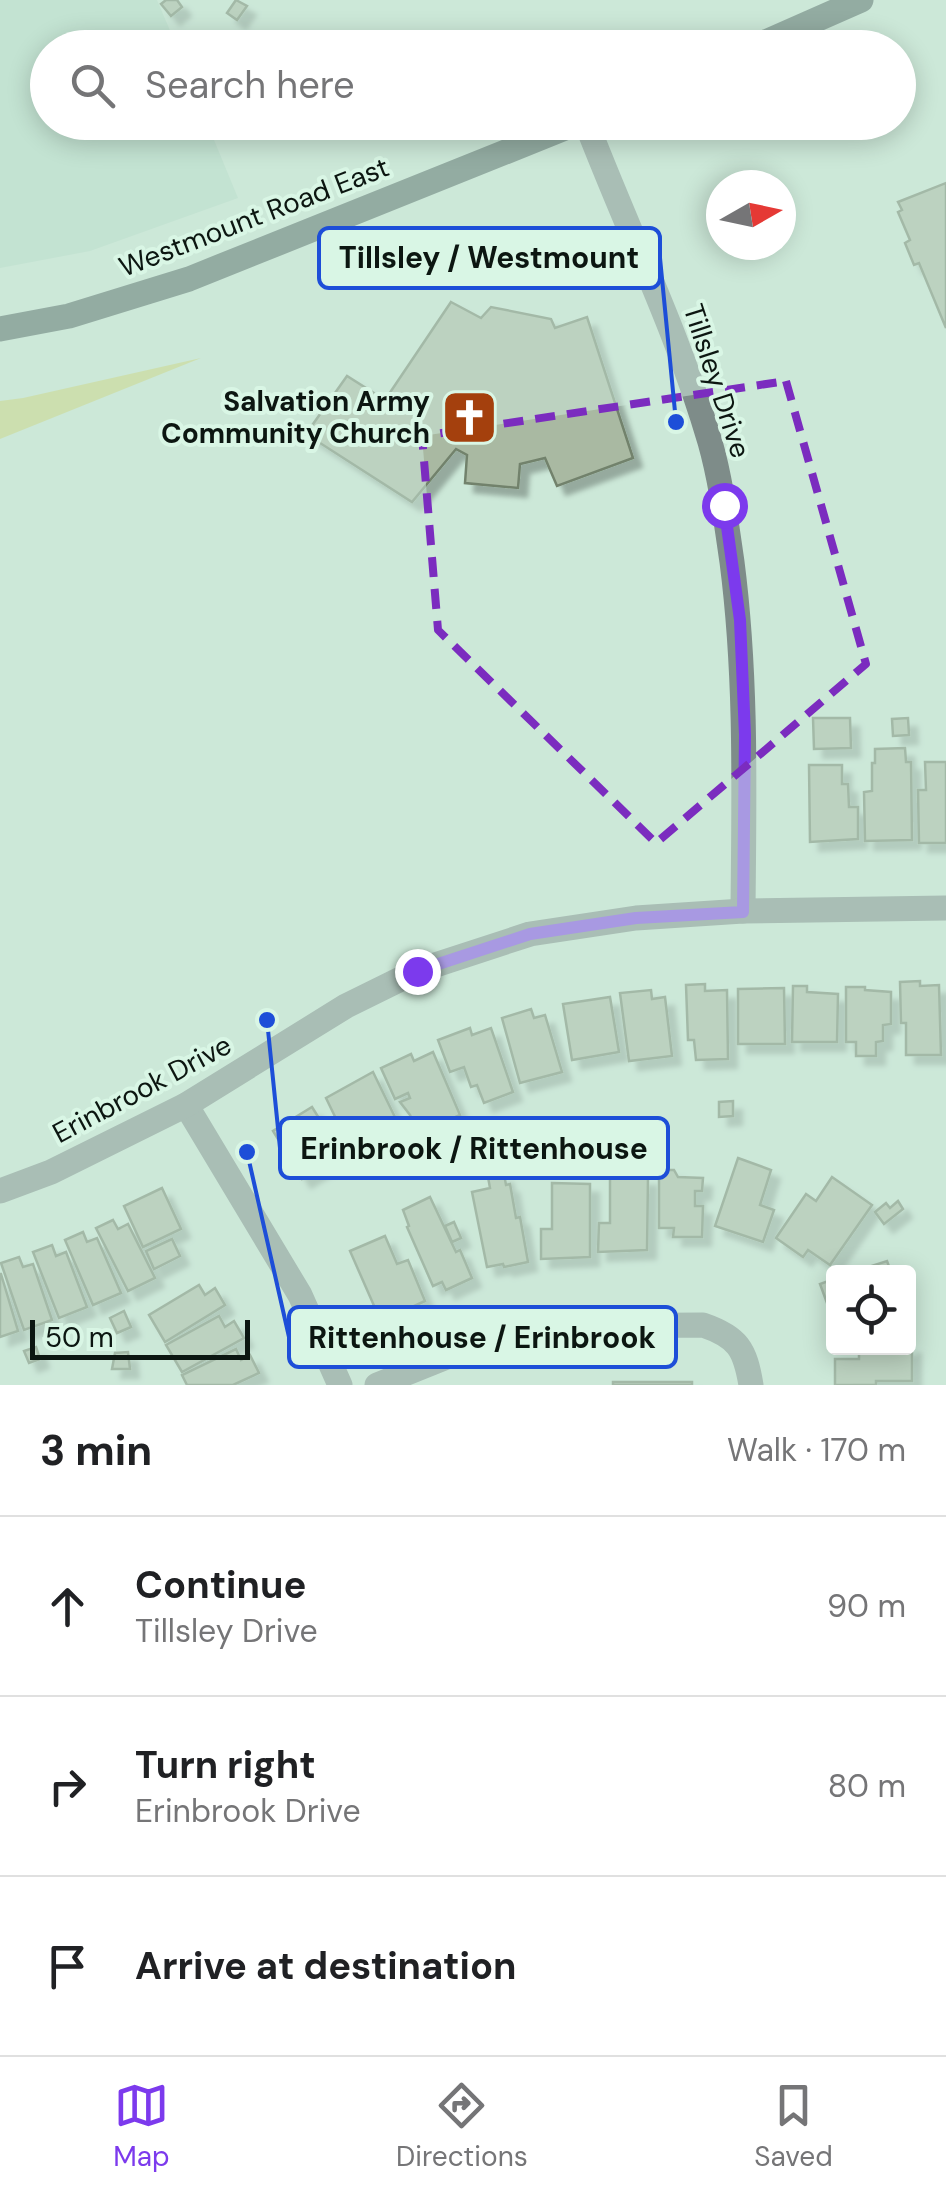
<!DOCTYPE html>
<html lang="en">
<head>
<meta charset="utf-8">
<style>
  body { margin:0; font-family:"DM Sans",sans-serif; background:#f6f6f6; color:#202124 }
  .controls { position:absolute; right:30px; bottom:30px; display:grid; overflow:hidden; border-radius:10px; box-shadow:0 5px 25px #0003 }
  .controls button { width:90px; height:90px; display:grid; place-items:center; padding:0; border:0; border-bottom:2px solid #e0e0e0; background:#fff; color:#202124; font:50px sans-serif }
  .compass { position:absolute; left:706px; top:170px; width:90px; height:90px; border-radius:50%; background:#fff; box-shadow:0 5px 25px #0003; rotate:81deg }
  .scale { position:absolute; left:30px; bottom:25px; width:220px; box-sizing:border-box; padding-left:10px; border:5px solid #0c1611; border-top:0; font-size:28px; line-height:35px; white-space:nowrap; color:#0c1611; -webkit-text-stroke:8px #d9f6e5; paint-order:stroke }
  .stop { position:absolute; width:30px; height:30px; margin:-22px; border:8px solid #7c3aed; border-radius:50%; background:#fff }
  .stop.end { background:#7c3aed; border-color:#fff; box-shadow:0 2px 10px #0008 }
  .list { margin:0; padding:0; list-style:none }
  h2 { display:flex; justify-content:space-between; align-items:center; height:130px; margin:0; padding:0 40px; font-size:42px }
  h2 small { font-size:32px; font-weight:400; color:#757577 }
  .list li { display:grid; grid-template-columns:65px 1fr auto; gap:30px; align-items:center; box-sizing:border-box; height:180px; padding:0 40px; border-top:2px solid #e0e0e0 }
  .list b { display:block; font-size:38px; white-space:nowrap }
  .list p { margin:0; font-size:32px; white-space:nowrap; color:#757577 }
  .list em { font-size:32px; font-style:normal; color:#757577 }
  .icon { flex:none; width:55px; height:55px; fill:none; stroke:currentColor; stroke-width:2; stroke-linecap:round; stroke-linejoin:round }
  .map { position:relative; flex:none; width:946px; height:1385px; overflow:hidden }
  .search { position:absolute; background:#fff; box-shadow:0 5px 25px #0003; left:30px; right:30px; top:30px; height:110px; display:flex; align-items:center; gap:25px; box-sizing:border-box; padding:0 35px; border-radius:55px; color:#757577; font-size:38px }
  .sheet { height:670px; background:#fff }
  nav { display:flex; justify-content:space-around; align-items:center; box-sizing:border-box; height:140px; border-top:2px solid #e0e0e0; background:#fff; font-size:28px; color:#757577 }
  nav a { display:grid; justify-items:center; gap:5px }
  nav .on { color:#7c3aed }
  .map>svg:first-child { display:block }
</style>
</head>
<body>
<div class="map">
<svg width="946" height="1385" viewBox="0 0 946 1385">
  <defs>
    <filter id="shadow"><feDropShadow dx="9" dy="9" stdDeviation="2.5" flood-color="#0004"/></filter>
  </defs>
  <rect width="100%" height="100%" fill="#cce8d8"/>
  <!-- built -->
  <polygon fill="#b9ddc9" points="0,0 157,0 177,47 48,48 48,122 207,123 238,198 90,251 0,268"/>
  <!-- green -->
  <polygon fill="#cdd67d" points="201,358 0,439 0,401 23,398"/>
  <!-- building -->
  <g fill="#a9b9a2" stroke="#72826c" stroke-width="2.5" filter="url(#shadow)">
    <polygon points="166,0 177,0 182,7 171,16 161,4"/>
    <polygon points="236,0 247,6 237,20 227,13"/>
    <polygon points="946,183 946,328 919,263 914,265 905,243 910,240 898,212 902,210 898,202"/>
    <polygon points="451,302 481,318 491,307 551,319 555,328 587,317 633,458 557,486 545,458 520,464 518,488 465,483 467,455 456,449 412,502 306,434 347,376 385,400"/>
    <polygon points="813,718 850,718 851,748 814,749"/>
    <polygon points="908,718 909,735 893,736 892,719"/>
    <polygon points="905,748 906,762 911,762 912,840 865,841 864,792 872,791 872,763 875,763 875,749"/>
    <polygon points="925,762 946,762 946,843 919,843 918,790 926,790"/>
    <polygon points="809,765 842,765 842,784 848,784 849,807 858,807 858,839 810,842"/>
    <polygon points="920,981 920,986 939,985 941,1055 906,1055 906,1023 901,1023 900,982"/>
    <polygon points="705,984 705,991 727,990 728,1059 696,1060 694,1040 688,1040 686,985"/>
    <polygon points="793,986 807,986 807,992 838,994 837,1042 792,1042"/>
    <polygon points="846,987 865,987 865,990 891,992 891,1024 883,1025 883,1041 876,1042 876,1056 856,1056 856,1042 846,1042"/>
    <polygon points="784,988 785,1044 738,1044 738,989"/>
    <polygon points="651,990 652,999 665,997 672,1056 629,1061 620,993"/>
    <polygon points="610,997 619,1052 572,1060 563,1004"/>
    <polygon points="531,1009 534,1018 545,1015 562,1072 520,1083 502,1018"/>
    <polygon points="470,1028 472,1035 491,1028 513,1092 484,1103 477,1085 471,1087 464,1067 450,1072 438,1040"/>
    <polygon points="433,1052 460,1115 431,1128 430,1126 417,1132 410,1115 400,1102 410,1098 408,1093 395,1099 381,1068 411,1054 414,1061"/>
    <polygon points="373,1072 407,1142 379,1156 370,1139 362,1142 353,1124 341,1129 326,1098"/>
    <polygon points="733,1101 733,1116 719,1117 719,1102"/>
    <polygon points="312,1107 342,1155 302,1179 273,1131"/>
    <polygon points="738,1158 771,1170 760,1205 774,1210 763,1242 715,1226"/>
    <polygon points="614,1163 634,1163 634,1177 648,1177 647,1250 598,1252 599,1223 610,1223 610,1176 614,1176"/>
    <polygon points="664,1170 674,1170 678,1177 703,1178 702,1191 695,1191 695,1206 703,1206 702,1237 673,1237 674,1228 659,1228 659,1174"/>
    <polygon points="504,1174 506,1185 510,1184 516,1218 520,1217 528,1262 504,1267 503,1264 487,1267 472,1192 490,1188 488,1177"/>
    <polygon points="832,1177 872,1205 830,1265 808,1250 803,1257 776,1238 806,1194 816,1201"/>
    <polygon points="552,1183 590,1184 590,1257 541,1259 541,1229 552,1229"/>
    <polygon points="162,1188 181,1229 143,1247 124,1206"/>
    <polygon points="430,1197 456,1252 460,1250 472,1278 446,1290 442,1282 433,1286 407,1227 409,1226 403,1210"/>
    <polygon points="898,1201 903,1209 884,1224 875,1212 886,1203 890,1208"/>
    <polygon points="113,1220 118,1229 128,1224 155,1278 128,1291 96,1228"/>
    <polygon points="454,1222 461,1238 452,1242 445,1226"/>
    <polygon points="83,1232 87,1242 97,1238 121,1293 93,1305 65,1240"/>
    <polygon points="385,1236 397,1264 408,1260 425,1301 399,1313 397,1309 379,1317 350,1251"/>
    <polygon points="172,1239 180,1256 154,1269 146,1251"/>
    <polygon points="52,1245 56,1256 66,1252 87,1307 59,1318 33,1252"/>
    <polygon points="19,1257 23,1267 33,1264 52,1320 24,1330 1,1263"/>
    <polygon points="887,1261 891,1272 853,1272"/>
    <polygon points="1,1274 18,1331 0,1337 0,1274"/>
    <polygon points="834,1279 834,1322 820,1284"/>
    <polygon points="199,1285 205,1295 215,1288 225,1305 165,1342 149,1315"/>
    <polygon points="124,1311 131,1327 117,1333 110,1318"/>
    <polygon points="219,1316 225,1327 234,1321 244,1338 182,1372 166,1345"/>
    <polygon points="908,1345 912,1345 912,1381 876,1381 876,1385 835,1385 835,1359 859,1359 859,1348 908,1348"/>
    <polygon points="36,1347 40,1359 29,1363 24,1351"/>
    <polygon points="236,1349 241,1360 250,1355 259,1373 233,1385 187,1385 182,1375"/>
    <polygon points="128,1352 130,1369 112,1369 115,1353"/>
    <rect x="613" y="1382" width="79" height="3"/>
  </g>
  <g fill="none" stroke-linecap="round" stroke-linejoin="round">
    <!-- minor -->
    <g stroke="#7e8c89" stroke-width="25">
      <path d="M586,122C627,229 678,332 710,442C721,481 726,521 732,562C747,678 744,794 743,911"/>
      <polyline points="186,1105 300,1295 340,1385"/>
      <polyline points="0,1191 51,1172 186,1105 346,1006 417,971 530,934 636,918 743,911 946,908"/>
      <path d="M377,1385L509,1332L544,1326L703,1325C738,1337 745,1349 751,1385"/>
    </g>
    <!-- secondary -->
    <g stroke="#4f6460" stroke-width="25">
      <polyline points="752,48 861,0"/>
      <polyline points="0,329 69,316 189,279 580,122"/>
    </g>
  </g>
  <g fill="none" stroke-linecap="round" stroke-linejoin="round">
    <!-- route -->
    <polyline stroke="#7c3aed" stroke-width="12" points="417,971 530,934 636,918 743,912 745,735 740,620 724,505"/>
  </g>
  <!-- marked area -->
  <path d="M0 0H946V1385H0ZM786,381L866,664L656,843L438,630L422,436Z" fill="#cce8d8" fill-opacity=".55" fill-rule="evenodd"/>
  <path fill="none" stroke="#7b2cbf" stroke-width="8" stroke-dasharray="20 12" stroke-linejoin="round" d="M786,381L866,664L656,843L438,630L422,436Z"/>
  <!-- icons -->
  <defs>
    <symbol id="church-square" viewBox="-11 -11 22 22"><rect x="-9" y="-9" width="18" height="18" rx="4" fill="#a4400d" stroke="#d9f6e5"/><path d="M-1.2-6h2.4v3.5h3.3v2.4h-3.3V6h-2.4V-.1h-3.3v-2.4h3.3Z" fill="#fff"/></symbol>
  </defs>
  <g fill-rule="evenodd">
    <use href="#church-square" x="438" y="386" width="63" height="63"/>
  </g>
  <g text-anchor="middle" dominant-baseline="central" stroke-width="8" stroke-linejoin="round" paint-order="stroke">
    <!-- street labels -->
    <g font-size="28" fill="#0c1611" stroke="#d9f6e5">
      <text transform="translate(254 217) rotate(-21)">Westmount Road East</text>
      <text transform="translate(717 381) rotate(72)">Tillsley Drive</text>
      <text transform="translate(142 1089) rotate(-28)">Erinbrook Drive</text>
    </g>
    <!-- poi labels -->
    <g font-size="28" font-weight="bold" fill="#0c1611" stroke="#d9f6e5" text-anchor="end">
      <text x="430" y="401">Salvation Army<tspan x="430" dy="32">Community Church</tspan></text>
    </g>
  </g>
  <!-- callouts -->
  <path fill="none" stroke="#1d4ed8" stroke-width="4" d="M676 422L660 258M267 1020L280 1148M247 1152L289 1337"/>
  <g fill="#1d4ed8" stroke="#d9f6e5" stroke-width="4">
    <circle cx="676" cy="422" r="10"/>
    <circle cx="267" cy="1020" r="10"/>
    <circle cx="247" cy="1152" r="10"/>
  </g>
  <g fill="#d9f6e5" stroke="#1d4ed8" stroke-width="4">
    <rect x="319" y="228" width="341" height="60" rx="10"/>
    <rect x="280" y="1118" width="388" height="60" rx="10"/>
    <rect x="289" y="1307" width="387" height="60" rx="10"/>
  </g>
  <g font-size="30" text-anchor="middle" font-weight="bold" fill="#0c1611">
    <text x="489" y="268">Tillsley / Westmount</text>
    <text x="474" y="1159">Erinbrook / Rittenhouse</text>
    <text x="482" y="1348">Rittenhouse / Erinbrook</text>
  </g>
</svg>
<div class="controls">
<button><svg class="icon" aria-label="locate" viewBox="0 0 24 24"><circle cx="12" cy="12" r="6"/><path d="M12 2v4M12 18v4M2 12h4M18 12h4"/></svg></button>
</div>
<svg class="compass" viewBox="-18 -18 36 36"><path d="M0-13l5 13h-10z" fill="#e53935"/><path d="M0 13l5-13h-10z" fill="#757577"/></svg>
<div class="scale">50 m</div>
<div class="stop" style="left:724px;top:505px"></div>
<div class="stop end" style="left:417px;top:971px"></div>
<div class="search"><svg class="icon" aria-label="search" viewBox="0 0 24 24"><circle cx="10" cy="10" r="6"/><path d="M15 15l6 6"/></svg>Search here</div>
</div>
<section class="sheet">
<h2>3 min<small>Walk · 170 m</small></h2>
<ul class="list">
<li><svg class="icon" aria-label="ahead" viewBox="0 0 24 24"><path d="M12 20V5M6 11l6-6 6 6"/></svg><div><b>Continue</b><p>Tillsley Drive</p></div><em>90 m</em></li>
<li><svg class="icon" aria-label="right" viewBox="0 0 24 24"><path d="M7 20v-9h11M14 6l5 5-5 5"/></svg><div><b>Turn right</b><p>Erinbrook Drive</p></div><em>80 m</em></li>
<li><svg class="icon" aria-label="arrive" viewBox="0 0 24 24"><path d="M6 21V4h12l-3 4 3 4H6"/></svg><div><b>Arrive at destination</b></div></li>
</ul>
</section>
<nav>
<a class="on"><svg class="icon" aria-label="map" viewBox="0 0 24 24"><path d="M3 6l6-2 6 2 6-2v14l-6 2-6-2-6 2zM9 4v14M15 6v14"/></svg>Map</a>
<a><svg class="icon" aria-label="directions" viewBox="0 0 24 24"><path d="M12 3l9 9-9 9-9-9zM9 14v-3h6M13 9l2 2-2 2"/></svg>Directions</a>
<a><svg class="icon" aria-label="saved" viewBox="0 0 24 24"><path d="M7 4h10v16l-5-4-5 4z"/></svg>Saved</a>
</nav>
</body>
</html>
